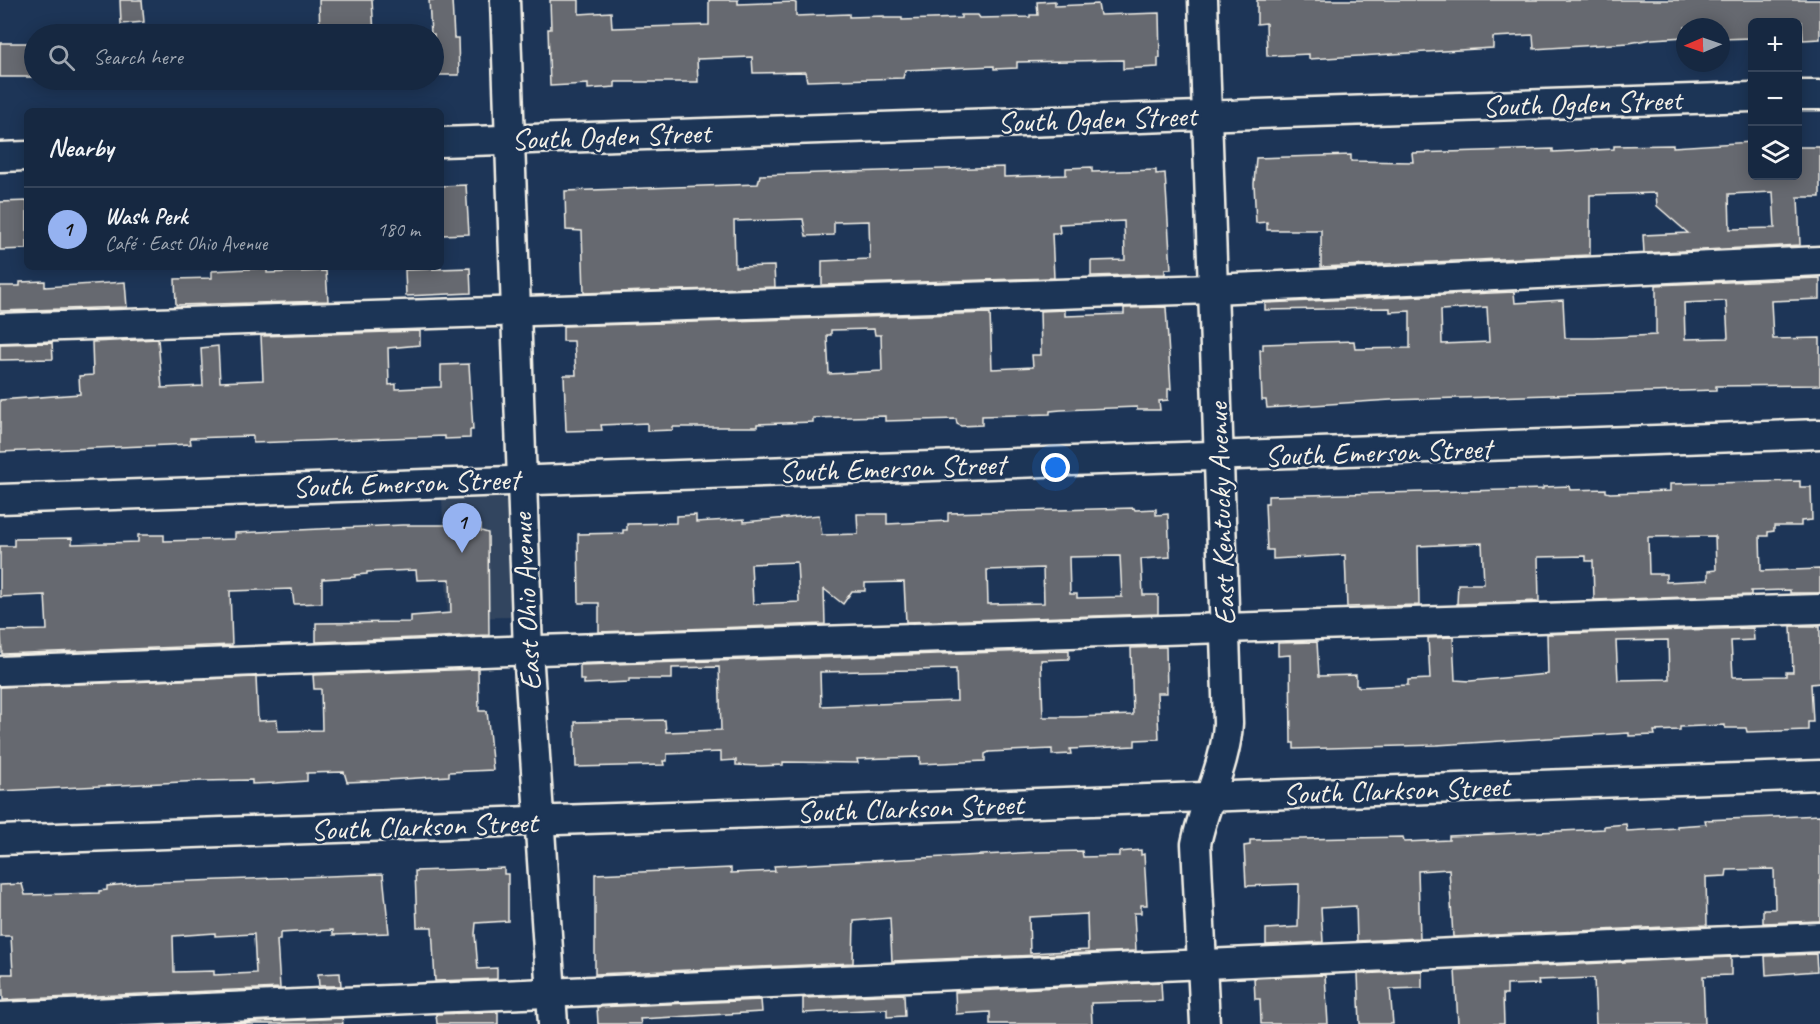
<!DOCTYPE html>
<html lang="en">
<head>
<meta charset="utf-8">
<style>
  body { margin:0; font-family:Caveat,sans-serif; background:#1f3048; color:#f1f3f6 }
  .controls { position:absolute; right:18px; top:18px; display:grid; overflow:hidden; border-radius:9px; box-shadow:0 3px 15px #0003 }
  .controls button { width:54px; height:54px; display:grid; place-items:center; padding:0; border:0; border-bottom:2px solid #35445a; background:#162841; color:#f1f3f6; font:30px sans-serif }
  .compass { position:absolute; left:1676px; top:18px; width:54px; height:54px; border-radius:50%; background:#162841; box-shadow:0 3px 15px #0003; rotate:268deg }
  .you { position:absolute; left:1056px; top:468px; width:21px; height:21px; margin:-15px; border:4px solid #fff; border-radius:50%; background:#1a73e8; box-shadow:0 0 0 9px #1a73e833 }
  .badge { display:grid; place-items:center; width:39px; height:39px; border-radius:50%; background:#95b2f1; color:#111; font-size:20px; font-weight:700 }
  .pin { position:absolute; translate:-50% -50px; filter:drop-shadow(0 2px 3px #0008) }
  .pin::after { content:''; position:absolute; top:32px; width:21px; height:18px; background:inherit; clip-path:polygon(0 0,100% 0,50% 100%) }
  .list { margin:0; padding:0; list-style:none }
  h2 { display:flex; justify-content:space-between; align-items:center; height:78px; margin:0; padding:0 24px; font-size:26px }
  h2 small { font-size:20px; font-weight:400; color:#9ea6b1 }
  .list li { display:grid; grid-template-columns:39px 1fr auto; gap:18px; align-items:center; box-sizing:border-box; height:84px; padding:0 24px; border-top:2px solid #35445a }
  .list b { display:block; font-size:22px; white-space:nowrap }
  .list p { margin:0; font-size:20px; white-space:nowrap; color:#9ea6b1 }
  .list em { font-size:20px; font-style:normal; color:#9ea6b1 }
  .icon { flex:none; width:33px; height:33px; fill:none; stroke:currentColor; stroke-width:2; stroke-linecap:round; stroke-linejoin:round }
  .map { position:relative; flex:none; width:1820px; height:1024px; overflow:hidden }
  .search { position:absolute; background:#162841; box-shadow:0 3px 15px #0003; left:24px; top:24px; width:420px; height:66px; display:flex; align-items:center; gap:15px; box-sizing:border-box; padding:0 21px; border-radius:33px; color:#9ea6b1; font-size:22px }
  .panel { position:absolute; background:#162841; box-shadow:0 3px 15px #0003; left:24px; top:108px; width:420px; height:162px; border-radius:9px }
  .map>svg:first-child { display:block }
</style>
</head>
<body>
<div class="map">
<svg width="1820" height="1024" viewBox="0 0 1820 1024">
  <rect width="100%" height="100%" fill="#1d3557"/>
  <filter id="ink" filterUnits="userSpaceOnUse"><feTurbulence type="fractalNoise" baseFrequency=".0167" numOctaves="2"/><feDisplacementMap in="SourceGraphic" scale="12" xChannelSelector="R" yChannelSelector="G"/><feConvolveMatrix kernelMatrix="1 2 1 2 8 2 1 2 1" color-interpolation-filters="sRGB"/></filter>
  <g filter="url(#ink)">
    <!-- built -->
    <polygon fill="#33455e" points="491,496 507,500 512,617 448,618 442,499"/>
    <!-- building -->
    <g fill="#666970" stroke="#f4f1e8" stroke-width="1.5" fill-rule="evenodd">
      <polygon points="120,0 142,0 144,22 121,24"/>
      <polygon points="319,0 372,0 374,34 320,34"/>
      <polygon points="429,0 452,0 454,38 458,38 459,75 434,75 434,34 431,34"/>
      <polygon points="550,0 579,0 579,14 611,12 612,28 709,25 709,0 738,0 738,4 793,2 796,3 796,16 849,14 849,17 884,16 884,18 902,18 902,20 961,18 961,15 978,15 980,18 1030,17 1030,15 1038,15 1037,2 1055,1 1055,6 1098,4 1100,15 1159,13 1160,58 1158,58 1158,67 1123,69 1123,60 1017,62 1017,68 994,69 994,66 905,70 903,78 807,81 805,72 753,73 752,57 697,59 698,82 615,82 615,87 588,89 588,84 550,86 548,29 551,29"/>
      <polygon points="1257,0 1820,0 1820,39 1803,40 1802,22 1752,22 1752,38 1721,39 1721,27 1685,27 1685,37 1652,39 1629,43 1534,49 1533,35 1493,37 1493,48 1309,59 1309,54 1267,56 1266,23 1257,24"/>
      <rect x="0" y="43" width="34" height="34"/>
      <path d="M1752,142V176H1797V147H1820V197H1798L1800,245L1644,253L1643,235L1688,233L1657,206L1656,193L1590,195V255L1321,267V230H1267V222L1256,223L1254,184L1256,158L1351,155V161L1413,162L1412,153L1553,149V152L1614,149V146L1673,145V147ZM1773,192L1775,228L1730,229L1729,194Z"/>
      <polygon points="1004,167 1004,177 1066,175 1066,168 1092,167 1092,172 1156,170 1156,174 1165,173 1171,269 1165,269 1165,274 1091,276 1091,261 1125,260 1124,221 1059,224 1060,233 1052,233 1054,278 822,285 822,261 870,259 869,221 834,222 834,235 806,236 803,219 734,221 735,267 774,266 775,287 584,293 582,231 566,230 565,191 758,184 760,175"/>
      <polygon points="466,185 469,234 441,235 441,186"/>
      <polygon points="27,201 27,249 0,250 0,202"/>
      <polygon points="267,268 267,273 326,271 328,301 176,305 175,279 212,278 212,271"/>
      <polygon points="470,268 471,293 406,296 405,270"/>
      <path d="M1820,278V299L1771,301L1773,339L1820,338V385L1716,386V390L1391,400L1267,408L1266,400H1262L1260,350H1263V344L1354,341L1355,349L1410,348V311L1390,312V308L1265,310V303L1514,292L1515,303L1563,300L1565,338H1594L1656,335V285ZM1726,301L1728,338L1685,339L1684,303ZM1487,307L1489,342L1442,344L1441,310Z"/>
      <polygon points="45,281 45,287 125,282 127,307 0,311 0,286 20,286 20,282"/>
      <path d="M1166,307L1171,389H1168V400L1159,401L1160,410H1137V407L1061,410L1050,411V414L982,416V425L961,426L957,424L956,419L885,421V416L813,418V422L757,424V427H673V430L647,431V423L601,425L602,430L566,431L564,375H576L574,341H563V326L990,313L992,369L1033,367L1032,355H1041L1040,311L1065,310V316L1124,314V308ZM874,329L875,335H881L882,371L829,374L827,335H831V330Z"/>
      <polygon points="420,331 420,345 388,348 389,385 396,384 396,389 441,387 441,365 469,364 473,430 470,430 470,438 445,439 445,436 253,443 253,436 190,438 191,444 0,452 0,400 80,394 79,376 93,375 92,342 158,339 162,388 203,386 201,348 218,346 220,382 263,380 261,336"/>
      <polygon points="52,343 53,359 0,360 0,344"/>
      <path d="M1800,481V487H1811L1812,520L1801,521V526H1774V531L1768,532V536H1760L1761,571L1820,569V593H1790V590L1751,591V595L1594,600L1593,561H1586V556L1538,557L1539,601L1457,604L1458,584H1484L1482,543L1418,546L1419,605L1347,607L1345,555L1273,559V550H1267L1265,503H1268V496L1543,489V487L1569,486L1570,490L1606,489V492L1610,493L1670,491V484ZM1715,536L1716,570L1708,571V580L1666,582V574H1649L1648,537Z"/>
      <path d="M1134,508L1135,510L1156,509V515L1168,514L1170,557L1141,559L1143,595H1158V614L906,622L904,582L865,583V591H852L843,604L824,589L825,624L599,632V603H579L578,534L623,533V530H627V524L676,523V516L696,515V522L744,519V522L819,515L822,535L858,534L857,514H887V524L948,521V513ZM1120,556L1122,597L1077,598V594H1070L1069,557ZM797,562L799,602L753,604L751,564ZM1043,568L1044,603L988,604L987,570Z"/>
      <polygon points="402,525 481,525 481,531 488,533 489,635 316,642 316,623 411,622 411,616 451,613 450,579 417,580 416,570 367,572 367,574 355,575 355,577 322,579 322,603 294,604 292,589 230,591 232,645 2,654 1,631 47,630 45,595 0,597 0,546 14,546 14,539 72,538 72,544 138,542 138,535 164,535 164,541 235,539 235,533"/>
      <path d="M1791,626H1820V683L1811,684L1813,722H1808V730L1747,732L1746,728H1725V725L1680,727V730L1654,731L1655,735L1629,736V733L1437,745L1294,749V743H1291L1290,655L1278,656V643L1317,642L1319,676L1356,675V685L1360,687L1408,685V680L1430,679L1428,638L1453,637L1455,680L1470,681L1548,674L1547,634L1753,628L1754,640L1731,641L1733,677L1786,676V672H1793ZM1668,640L1669,679L1618,680L1616,641Z"/>
      <path d="M1160,647H1166L1167,693H1157L1159,739L1135,740V746L1070,749L1071,754L1052,755V749L989,752L985,754V761L920,764V757L857,759L858,763L783,762V765L761,766L736,765V760L721,761V752L667,754V761H663L664,765L576,767L575,722L665,720L666,732L721,730L719,667L672,668V679H629V682L584,684V680H580V665L1069,650V659L1041,660L1043,717H1074L1133,715L1131,648ZM956,669L957,701L821,706L820,672Z"/>
      <polygon points="478,669 479,711 487,711 493,770 449,772 449,776 371,781 347,782 344,772 307,773 307,781 276,783 252,784 252,780 202,781 0,791 0,687 256,677 258,721 277,720 278,731 322,730 321,689 314,689 313,675"/>
      <polygon points="1820,815 1820,921 1763,923 1763,909 1775,909 1774,869 1727,870 1726,876 1706,877 1707,925 1453,937 1449,869 1418,871 1420,938 1357,941 1356,906 1321,908 1323,942 1266,945 1266,929 1298,927 1299,884 1246,886 1244,846 1250,845 1250,840 1403,837 1404,842 1449,840 1449,836 1604,829 1604,826 1626,824 1627,831 1677,828 1677,826 1706,824 1705,820"/>
      <path d="M1141,850V855L1144,854L1147,905H1141V913H1134L1136,951L892,961L890,918L854,921L853,963L595,974V874L731,868V873L775,871L774,866L1039,852L1082,851L1083,857L1119,856V852ZM1087,914L1088,950L1030,953L1029,917Z"/>
      <polygon points="504,868 504,874 508,874 508,921 476,923 475,934 478,969 497,968 497,979 435,981 432,927 417,927 415,871"/>
      <path d="M383,874L389,933L333,935V930L280,933V940H277L280,988L3,1000L2,974H13L11,936H0V885L22,884L25,895L99,893V891L107,890V886L139,883ZM215,933V936L254,934L256,973L214,975V971L174,972L173,936Z"/>
      <polygon points="1816,954 1817,971 1766,975 1765,956"/>
      <polygon points="1731,957 1731,975 1703,976 1705,1024 1596,1024 1594,978 1538,980 1539,984 1507,985 1507,994 1503,994 1504,1024 1458,1024 1455,970"/>
      <polygon points="1422,971 1422,988 1390,989 1393,1024 1360,1024 1358,974"/>
      <polygon points="340,973 341,986 319,986 318,974"/>
      <polygon points="1325,975 1328,1024 1261,1024 1260,999 1255,999 1254,978"/>
      <polygon points="1161,982 1162,1001 1091,1003 1092,1024 990,1024 990,1012 956,1014 955,992"/>
      <polygon points="904,994 905,1016 887,1017 887,1009 803,1013 803,998"/>
      <polygon points="761,1000 762,1012 640,1019 641,1024 598,1024 597,1007"/>
      <polygon points="498,1012 498,1024 437,1024 436,1014"/>
      <polygon points="342,1018 343,1024 216,1024"/>
    </g>
    <g fill="none" stroke-linecap="round" stroke-linejoin="round">
      <defs>
        <g id="minor">
          <polyline points="505,0 528,651 553,1024"/>
          <path d="M1203,0L1228,723C1226,765 1204,803 1196,844L1205,1024"/>
          <polyline points="1798,95 1820,95"/>
          <polyline points="441,142 1752,97"/>
          <polyline points="0,157 27,156"/>
          <polyline points="0,328 1212,289 1820,261"/>
          <path d="M0,499C607,476 1213,458 1820,434"/>
          <polyline points="0,671 508,651 1820,609"/>
          <polyline points="0,840 1820,775"/>
          <polyline points="0,1017 1820,937"/>
        </g>
      </defs>
      <!-- minor casing -->
      <use href="#minor" stroke="#f4f1e8" stroke-width="33"/>
      <!-- minor -->
      <use href="#minor" stroke="#1d3557" stroke-width="28"/>
    </g>
  </g>
  <g text-anchor="middle" dominant-baseline="central" stroke-width="5" stroke-linejoin="round" paint-order="stroke">
    <!-- street labels -->
    <g font-size="30" fill="#f4f1e8" stroke="#1d3557">
      <text transform="translate(1582 103) rotate(-2)">South Ogden Street</text>
      <text transform="translate(1097 119) rotate(-2)">South Ogden Street</text>
      <text transform="translate(611 136) rotate(-2)">South Ogden Street</text>
      <text transform="translate(1378 452) rotate(-2)">South Emerson Street</text>
      <text transform="translate(892 468) rotate(-2)">South Emerson Street</text>
      <text transform="translate(406 483) rotate(-2)">South Emerson Street</text>
      <text transform="translate(1221 514) rotate(-92)">East Kentucky Avenue</text>
      <text transform="translate(526 602) rotate(-93)">East Ohio Avenue</text>
      <text transform="translate(1396 790) rotate(-2)">South Clarkson Street</text>
      <text transform="translate(910 808) rotate(-2)">South Clarkson Street</text>
      <text transform="translate(424 826) rotate(-2)">South Clarkson Street</text>
    </g>
  </g>
</svg>
<div class="controls">
<button>+</button>
<button>−</button>
<button><svg class="icon" aria-label="layers" viewBox="0 0 24 24"><path d="M12 4l9 5-9 5-9-5zM3 14l9 5 9-5"/></svg></button>
</div>
<svg class="compass" viewBox="-18 -18 36 36"><path d="M0-13l5 13h-10z" fill="#e53935"/><path d="M0 13l5-13h-10z" fill="#9ea6b1"/></svg>
<div class="you"></div>
<div class="pin badge" style="left:462px;top:553px">1</div>
<div class="search"><svg class="icon" aria-label="search" viewBox="0 0 24 24"><circle cx="10" cy="10" r="6"/><path d="M15 15l6 6"/></svg>Search here</div>
<section class="panel">
<h2>Nearby<small></small></h2>
<ul class="list">
<li><span class="badge">1</span><div><b>Wash Perk</b><p>Café · East Ohio Avenue</p></div><em>180 m</em></li>
</ul>
</section>
</div>
</body>
</html>
